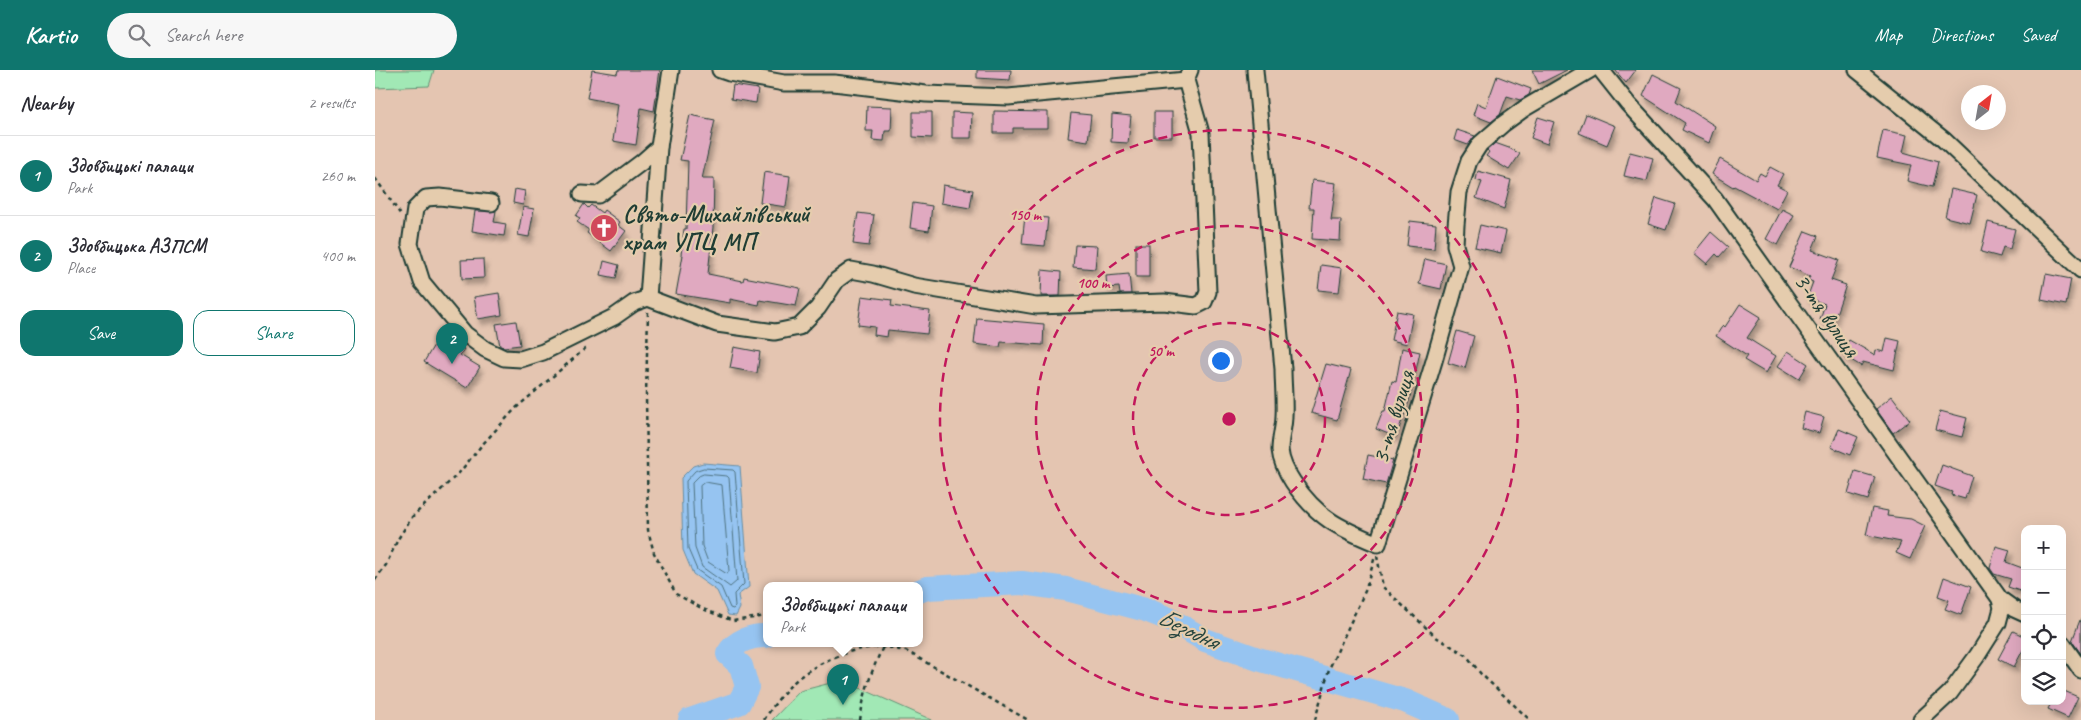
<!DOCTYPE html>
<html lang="en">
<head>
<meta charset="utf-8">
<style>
  body { margin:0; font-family:Caveat,sans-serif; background:#f7f7f7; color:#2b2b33 }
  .controls { position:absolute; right:15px; bottom:15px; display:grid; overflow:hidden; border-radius:10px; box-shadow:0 5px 20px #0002 }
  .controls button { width:45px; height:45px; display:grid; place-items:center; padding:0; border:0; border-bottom:1px solid #e1e1e2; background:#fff; color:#2b2b33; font:25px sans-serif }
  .compass { position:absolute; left:1586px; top:15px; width:45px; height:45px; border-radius:50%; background:#fff; box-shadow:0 5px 20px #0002; rotate:31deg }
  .you { position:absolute; left:845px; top:290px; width:18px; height:18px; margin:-12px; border:4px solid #fff; border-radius:50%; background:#1a73e8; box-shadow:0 0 0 8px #1a73e833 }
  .badge { display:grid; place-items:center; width:32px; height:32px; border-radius:50%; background:#0f766e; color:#fff; font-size:16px; font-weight:700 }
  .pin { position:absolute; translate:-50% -41px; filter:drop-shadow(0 1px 2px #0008) }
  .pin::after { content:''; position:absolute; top:26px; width:18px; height:15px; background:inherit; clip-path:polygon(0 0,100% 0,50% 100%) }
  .popup { position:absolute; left:388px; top:512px; width:160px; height:65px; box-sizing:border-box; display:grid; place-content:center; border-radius:10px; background:#fff; filter:drop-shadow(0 1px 4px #0005); font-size:16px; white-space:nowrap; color:#7c7c81 }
  .popup b { font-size:19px; color:#2b2b33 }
  .popup::after { content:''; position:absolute; left:50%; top:100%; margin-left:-10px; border:10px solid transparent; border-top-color:#fff }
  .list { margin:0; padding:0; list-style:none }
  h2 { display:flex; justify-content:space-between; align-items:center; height:65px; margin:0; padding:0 20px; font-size:21px }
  h2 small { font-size:16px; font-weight:400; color:#7c7c81 }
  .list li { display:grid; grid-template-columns:32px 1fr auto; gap:15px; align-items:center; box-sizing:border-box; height:80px; padding:0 20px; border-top:1px solid #e1e1e2 }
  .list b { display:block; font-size:19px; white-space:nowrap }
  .list p { margin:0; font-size:16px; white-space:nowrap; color:#7c7c81 }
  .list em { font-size:16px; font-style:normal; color:#7c7c81 }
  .actions { display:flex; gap:10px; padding:15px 20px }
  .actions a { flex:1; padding:11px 0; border:1px solid #0f766e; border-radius:15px; text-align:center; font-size:18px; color:#0f766e }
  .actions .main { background:#0f766e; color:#fff }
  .icon { flex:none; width:28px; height:28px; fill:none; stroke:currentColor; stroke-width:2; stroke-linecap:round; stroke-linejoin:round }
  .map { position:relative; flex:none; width:1706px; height:650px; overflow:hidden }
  header { display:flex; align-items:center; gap:30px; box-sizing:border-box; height:70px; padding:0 25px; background:#0f766e; color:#fff }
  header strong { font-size:24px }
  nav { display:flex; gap:28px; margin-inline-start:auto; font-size:18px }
  .search { width:350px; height:45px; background:#f7f7f7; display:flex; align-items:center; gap:12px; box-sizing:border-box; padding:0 18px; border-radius:28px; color:#7c7c81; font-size:19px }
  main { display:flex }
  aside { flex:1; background:#fff }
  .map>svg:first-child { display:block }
</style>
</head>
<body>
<header>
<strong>Kartio</strong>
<div class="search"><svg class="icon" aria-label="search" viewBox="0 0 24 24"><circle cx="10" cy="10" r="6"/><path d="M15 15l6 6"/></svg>Search here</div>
<nav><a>Map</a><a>Directions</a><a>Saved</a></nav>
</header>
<main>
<aside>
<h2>Nearby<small>2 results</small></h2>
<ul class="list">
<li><span class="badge">1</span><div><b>Здовбицькі палаци</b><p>Park</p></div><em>260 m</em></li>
<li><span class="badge">2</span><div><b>Здовбицька АЗПСМ</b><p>Place</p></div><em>400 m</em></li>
</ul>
<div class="actions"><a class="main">Save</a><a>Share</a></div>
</aside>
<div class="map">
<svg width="1706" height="650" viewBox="0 0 1706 650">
  <defs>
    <filter id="shadow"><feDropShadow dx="3" dy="5.5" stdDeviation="2.5" flood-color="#0004"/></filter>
  </defs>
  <rect width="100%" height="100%" fill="#e4c5b1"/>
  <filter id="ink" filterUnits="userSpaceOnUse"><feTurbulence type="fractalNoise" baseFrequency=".02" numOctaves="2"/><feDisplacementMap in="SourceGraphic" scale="10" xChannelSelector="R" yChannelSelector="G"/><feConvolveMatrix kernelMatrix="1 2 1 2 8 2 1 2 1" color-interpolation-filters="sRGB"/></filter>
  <g filter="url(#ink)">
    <!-- green -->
    <g fill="#a1e8b5" stroke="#609274">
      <polygon points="0,0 59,0 54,16 0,18"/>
      <polygon points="467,610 557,650 397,650 425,621"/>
    </g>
    <!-- water -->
    <polygon fill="#96c4f1" stroke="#668ea5" points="328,393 365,396 374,517 363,525 365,538 361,546 353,545 342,521 318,504 308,480 306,408 318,396"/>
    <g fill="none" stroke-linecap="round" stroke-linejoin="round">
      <!-- shore -->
      <g stroke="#4f7380" stroke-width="1">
        <polygon points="329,398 358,400 360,402 369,514 359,524 360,537 358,539 355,538 346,517 322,500 313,479 311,411 320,401"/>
        <polygon points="329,404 352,406 354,408 362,511 355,517 327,497 320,478 317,413 324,406"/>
        <polygon points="330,412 347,415 354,501 352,504 333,492 327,476 325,416"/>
      </g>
      <!-- river -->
      <g stroke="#96c4f1" stroke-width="24">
        <polyline points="544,521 552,518 647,513 691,519 771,540 794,549 830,570 883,589 1030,631 1073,650"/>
        <path d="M315,650L364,633L372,617L366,596L353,584C360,571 377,565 392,566"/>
      </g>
    </g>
    <!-- building -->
    <g fill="#e0a9c0" stroke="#1f3d34" filter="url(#shadow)">
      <polygon points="217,0 242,4 243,0 285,0 279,41 266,38 261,75 238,71 243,34 212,28"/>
      <polygon points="602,0 636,0 635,10 602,8"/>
      <polygon points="1157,0 1192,0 1164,14"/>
      <polygon points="1240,0 1261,0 1251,13"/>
      <polygon points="1278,4 1306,18 1301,31 1340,56 1334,73 1307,60 1310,53 1268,26"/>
      <polygon points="1122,6 1156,19 1154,25 1145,30 1132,26 1125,45 1116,52 1098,45 1102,33 1111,37"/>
      <polygon points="358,15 383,19 381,33 356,29"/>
      <polygon points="492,36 517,37 516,61 510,61 509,71 497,70 498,61 491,61"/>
      <polygon points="619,41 673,42 673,58 638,58 638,63 619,63"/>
      <polygon points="538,42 557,42 557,68 538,67"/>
      <polygon points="577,42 597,43 596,68 577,68"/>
      <rect x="779" y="42" width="18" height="25"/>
      <polygon points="696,43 716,45 713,71 693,68"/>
      <polygon points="737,44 756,46 753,73 736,72"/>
      <polygon points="1211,44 1240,56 1232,75 1204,63"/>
      <polygon points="315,45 340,50 327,109 339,109 338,157 333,204 368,211 369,207 425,218 421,236 385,230 384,235 355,229 355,233 301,224 308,185 306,185 309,159 311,159 313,91 305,90"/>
      <polygon points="1163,47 1179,52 1172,74 1156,68"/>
      <polygon points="1082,60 1100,66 1093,75 1079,70"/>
      <polygon points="1508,60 1532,65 1528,82 1563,92 1557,117 1532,111 1536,95 1502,88"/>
      <polygon points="1120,73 1134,78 1145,84 1134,100 1111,86 1114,82 1112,80"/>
      <polygon points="1255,82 1278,88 1272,111 1249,106"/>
      <polygon points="1345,89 1381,110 1385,103 1390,106 1395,97 1408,104 1402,115 1412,120 1402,139 1359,116 1358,117 1337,104"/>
      <polygon points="1103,101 1136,110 1129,139 1101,128 1107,112 1101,110"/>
      <polygon points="389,102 415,106 411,137 385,133"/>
      <polygon points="937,110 961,113 956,150 966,150 965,171 937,169 939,138 934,138"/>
      <polygon points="568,115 598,120 595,138 566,133"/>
      <polygon points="140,119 150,121 148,135 138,133"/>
      <polygon points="1576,119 1602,125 1595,153 1570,147"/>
      <polygon points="1281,128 1300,134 1291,160 1273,154"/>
      <polygon points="538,133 557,136 554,161 535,158"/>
      <polygon points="209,134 213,138 216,135 227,143 229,140 245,152 243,155 251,161 236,181 212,163 214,160 202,152 205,148 201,146"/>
      <polygon points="148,137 159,139 154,167 143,165"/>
      <polygon points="1407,139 1419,145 1403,175 1391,169"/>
      <polygon points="100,141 121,141 119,152 131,154 129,166 97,161"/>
      <polygon points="483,143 499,145 494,176 478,174"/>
      <polygon points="650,146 673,148 670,176 647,174"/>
      <polygon points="1035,151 1061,154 1059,179 1032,176"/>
      <polygon points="1613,152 1640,159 1635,179 1628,177 1625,187 1606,182"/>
      <polygon points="1105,155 1131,161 1126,183 1100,177"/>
      <polygon points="1430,161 1443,166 1437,180 1464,190 1456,210 1471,215 1458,253 1445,249 1450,234 1432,228 1438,212 1433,210 1435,206 1414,197"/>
      <polygon points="1336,162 1353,177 1344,187 1341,184 1332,194 1319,183"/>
      <rect x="761" y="174" width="13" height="33"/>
      <polygon points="700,175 722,176 720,199 698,197"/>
      <polygon points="108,189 109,208 87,209 86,190"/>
      <polygon points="1050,189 1071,194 1066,219 1044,214"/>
      <polygon points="229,191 244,195 241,208 226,205"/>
      <polygon points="946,195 967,198 964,222 943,220"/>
      <polygon points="667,200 686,202 685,226 666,226"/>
      <polygon points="754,204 756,224 745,224 744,217 732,218 731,206"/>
      <polygon points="1671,204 1696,209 1691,235 1666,230"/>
      <polygon points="124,223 127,245 103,249 99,227"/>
      <polygon points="487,226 517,230 516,236 555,241 552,264 513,260 512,267 499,265 500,257 483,255"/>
      <polygon points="1365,234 1386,247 1372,268 1401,286 1391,303 1369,290 1372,286 1341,266 1348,255 1350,257"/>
      <polygon points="1022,241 1038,244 1032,274 1016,270"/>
      <polygon points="602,248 669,254 668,275 626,272 625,277 599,274"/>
      <polygon points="141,251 145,275 129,277 125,276 121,254"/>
      <polygon points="1082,261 1099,266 1090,298 1073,293"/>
      <polygon points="72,268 89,279 85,285 105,297 92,318 49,292 62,270 68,274"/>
      <polygon points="1512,268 1525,271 1519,300 1488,292 1486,296 1466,284 1474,270 1500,285 1501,280 1509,282"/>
      <polygon points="359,277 385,282 382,303 355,298"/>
      <polygon points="1027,278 1045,282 1034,331 1021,367 1001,359 1008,341 1010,341 1017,311 1021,312"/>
      <polygon points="1413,281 1433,294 1424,309 1403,296"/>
      <polygon points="951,294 976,300 962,350 936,343"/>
      <polygon points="1517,326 1535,350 1518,363 1501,339"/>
      <polygon points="1565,341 1592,348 1587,367 1560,360"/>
      <polygon points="1430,342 1449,347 1444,363 1426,358"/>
      <polygon points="1464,359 1483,367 1475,385 1456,377"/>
      <polygon points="993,385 1018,390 1011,414 988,409"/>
      <polygon points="1567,395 1597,406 1590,429 1576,425 1577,422 1560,416"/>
      <polygon points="1480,401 1500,407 1493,430 1473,424"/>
      <polygon points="1497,438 1513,441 1512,446 1536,449 1550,456 1535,489 1521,483 1526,472 1491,465"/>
      <polygon points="1621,476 1635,480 1631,492 1650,499 1650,516 1648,522 1633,517 1636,509 1619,504 1615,498"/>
      <polygon points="1569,507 1596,517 1586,545 1570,539 1574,530 1563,526"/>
      <polygon points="1705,550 1706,550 1706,584 1697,571"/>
      <polygon points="1638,561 1650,567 1650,576 1639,597 1623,589"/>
      <polygon points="1687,620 1703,627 1693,648 1673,639 1677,631 1687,631"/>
    </g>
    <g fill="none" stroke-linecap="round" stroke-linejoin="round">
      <defs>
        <g id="minor">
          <polyline points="345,0 354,3 409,13 459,13 551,24 633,27 811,10"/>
          <path d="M880,0L908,299C908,315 910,330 909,346C909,357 905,368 905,380C906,391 912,403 918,412C942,448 964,458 1003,474L1059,291L1086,196L1080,175L1081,155L1084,122L1094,91L1105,74L1128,54L1150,38L1215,0"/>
          <polyline points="1226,0 1253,34 1340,129 1625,529 1639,539 1650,544"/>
          <polyline points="1482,0 1569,70 1706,200"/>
          <polyline points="207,124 223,125 267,92 284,77"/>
          <polyline points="116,133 65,127 51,128 40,139 35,174 47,212 90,264 110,279 129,288 146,289 168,282 239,247 259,233 273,228 342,254 400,262 424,257 443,238 462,210 476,200 498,204 539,216 661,236 789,232 821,236 829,232 833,222 826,63 811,10 815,0"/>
          <polyline points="273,228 284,77 296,0"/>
          <polyline points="1687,573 1706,600"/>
          <polyline points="1546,650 1575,623 1602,586 1623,553 1627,538 1625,529"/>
        </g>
      </defs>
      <!-- minor casing -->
      <use href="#minor" stroke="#1f3d34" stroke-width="19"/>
      <!-- path -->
      <g stroke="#1f3d34" stroke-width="2.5" stroke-dasharray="4 4" stroke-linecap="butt">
        <polyline points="0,108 26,145"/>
        <polyline points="273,242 271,326 273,460 279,483 301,524 328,539 358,551 392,546"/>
        <polyline points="1002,486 1008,517 1061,567 1091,585 1106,604 1155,650"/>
        <polyline points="0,510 11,495 23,469 37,447 84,403 106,376 141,338 212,277"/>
        <path d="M389,650C399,634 411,618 426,606C447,590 481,576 508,577C515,577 523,580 531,581L653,650"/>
        <path d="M485,650C489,623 496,601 508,577V574"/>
        <polyline points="940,650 954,599 991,519 1000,486"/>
      </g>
      <!-- minor -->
      <use href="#minor" stroke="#e5ccad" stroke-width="15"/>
    </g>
  </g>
  <!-- distance rings -->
  <g fill="none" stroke="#c2185b" stroke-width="2.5" stroke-dasharray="9 6">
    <circle cx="854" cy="349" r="96"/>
    <circle cx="854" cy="349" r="193"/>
    <circle cx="854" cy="349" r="289"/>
  </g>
  <!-- icons -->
  <defs>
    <symbol id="church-disc" viewBox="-11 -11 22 22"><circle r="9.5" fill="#d1495b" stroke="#e5ccad"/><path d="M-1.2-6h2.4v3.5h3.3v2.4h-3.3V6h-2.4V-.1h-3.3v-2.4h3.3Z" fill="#fff"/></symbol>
  </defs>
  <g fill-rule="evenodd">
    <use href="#church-disc" x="213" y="142" width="32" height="32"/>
  </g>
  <g text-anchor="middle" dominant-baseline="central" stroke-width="4.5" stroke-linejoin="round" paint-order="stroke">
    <!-- poi labels -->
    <g font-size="24" font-weight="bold" fill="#1f3d34" stroke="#e5ccad" text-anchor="start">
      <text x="248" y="144">Свято-Михайлівський<tspan x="248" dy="28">храм УПЦ МП</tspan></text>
    </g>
    <!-- street labels -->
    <g font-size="24" fill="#1f3d34" stroke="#e5ccad">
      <text transform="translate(1452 245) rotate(55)">3-тя вулиця</text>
      <text transform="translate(1018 347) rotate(-73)">3-тя вулиця</text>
    </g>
    <!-- water labels -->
    <g font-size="25" font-style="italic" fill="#25443d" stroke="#e5ccad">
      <text transform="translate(813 559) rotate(25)">Безодня</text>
    </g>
  </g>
  <circle cx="854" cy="349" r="8" fill="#c2185b" stroke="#e5ccad" stroke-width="2.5"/>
  <g font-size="15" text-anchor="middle" font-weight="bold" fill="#c2185b" stroke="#e5ccad" stroke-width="4.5" stroke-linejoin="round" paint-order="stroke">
    <text x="650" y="150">150 m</text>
    <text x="718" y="218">100 m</text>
    <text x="786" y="286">50 m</text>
  </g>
</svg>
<div class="controls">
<button>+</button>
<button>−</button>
<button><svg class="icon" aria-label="locate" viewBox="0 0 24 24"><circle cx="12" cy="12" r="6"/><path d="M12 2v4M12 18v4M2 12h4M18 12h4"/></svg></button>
<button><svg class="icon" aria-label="layers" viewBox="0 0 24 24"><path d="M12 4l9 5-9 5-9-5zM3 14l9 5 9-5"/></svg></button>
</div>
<svg class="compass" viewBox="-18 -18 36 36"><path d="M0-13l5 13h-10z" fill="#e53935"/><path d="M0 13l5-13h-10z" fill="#7c7c81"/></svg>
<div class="you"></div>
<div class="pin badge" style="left:468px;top:635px">1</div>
<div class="popup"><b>Здовбицькі палаци</b>Park</div>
<div class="pin badge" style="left:77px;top:294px">2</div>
</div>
</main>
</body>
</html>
